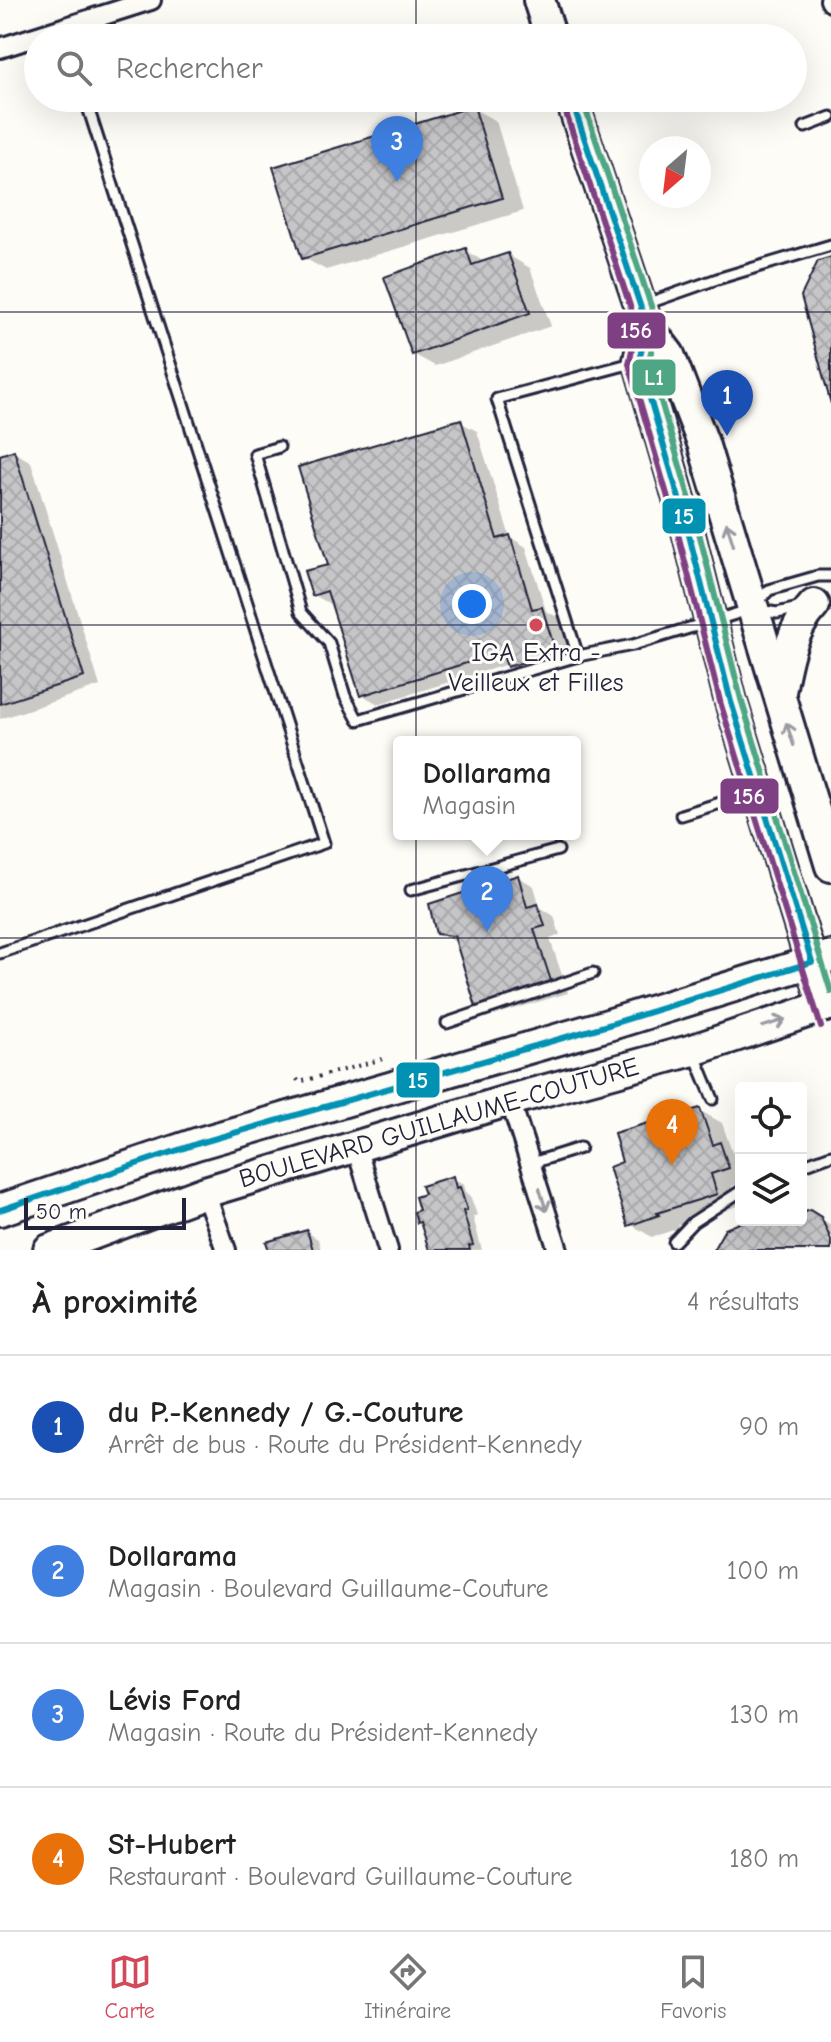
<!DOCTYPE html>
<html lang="fr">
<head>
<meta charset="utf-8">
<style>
  body { margin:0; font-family:"Comic Neue",sans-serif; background:#f2f2f2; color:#222 }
  .controls { position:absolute; right:24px; bottom:24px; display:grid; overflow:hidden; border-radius:8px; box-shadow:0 8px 32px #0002 }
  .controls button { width:72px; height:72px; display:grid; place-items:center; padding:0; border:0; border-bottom:2px solid #e0e0e0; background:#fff; color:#222; font:40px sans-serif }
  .compass { position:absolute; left:639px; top:136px; width:72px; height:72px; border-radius:50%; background:#fff; box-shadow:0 8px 32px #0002; rotate:208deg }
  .scale { position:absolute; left:24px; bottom:20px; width:162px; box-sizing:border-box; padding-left:8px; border:4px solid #22223b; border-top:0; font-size:22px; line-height:28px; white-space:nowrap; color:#22223b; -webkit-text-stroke:6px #fdfcf7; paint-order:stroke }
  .you { position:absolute; left:472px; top:604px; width:28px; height:28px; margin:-20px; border:6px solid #fff; border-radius:50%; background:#1a73e8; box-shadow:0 0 0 12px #1a73e833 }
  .badge { display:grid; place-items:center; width:52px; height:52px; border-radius:50%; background:#d1495b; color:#fff; font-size:26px; font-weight:700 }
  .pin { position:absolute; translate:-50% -66px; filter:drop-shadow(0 2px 4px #0008) }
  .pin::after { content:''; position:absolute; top:42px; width:28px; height:24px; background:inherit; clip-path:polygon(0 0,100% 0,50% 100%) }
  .popup { position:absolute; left:393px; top:736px; width:188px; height:104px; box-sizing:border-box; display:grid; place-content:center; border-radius:8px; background:#fff; filter:drop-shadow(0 2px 6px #0005); font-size:26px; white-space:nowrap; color:#767676 }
  .popup b { font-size:30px; color:#222 }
  .popup::after { content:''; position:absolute; left:50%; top:100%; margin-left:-16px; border:16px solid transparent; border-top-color:#fff }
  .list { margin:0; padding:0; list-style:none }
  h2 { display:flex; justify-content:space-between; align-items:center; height:104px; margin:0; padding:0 32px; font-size:34px }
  h2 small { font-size:26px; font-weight:400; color:#767676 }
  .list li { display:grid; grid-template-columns:52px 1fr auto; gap:24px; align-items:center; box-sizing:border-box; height:144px; padding:0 32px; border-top:2px solid #e0e0e0 }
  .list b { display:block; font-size:30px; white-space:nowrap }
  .list p { margin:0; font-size:26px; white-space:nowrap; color:#767676 }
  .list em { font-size:26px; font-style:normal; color:#767676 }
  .icon { flex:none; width:44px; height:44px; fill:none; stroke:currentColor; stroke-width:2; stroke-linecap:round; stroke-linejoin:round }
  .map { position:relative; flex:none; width:831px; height:1250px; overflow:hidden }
  .search { position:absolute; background:#fff; box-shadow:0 8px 32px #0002; left:24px; right:24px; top:24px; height:88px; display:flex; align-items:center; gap:20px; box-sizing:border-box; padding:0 28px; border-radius:44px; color:#767676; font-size:30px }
  .sheet { height:680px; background:#fff }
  nav { display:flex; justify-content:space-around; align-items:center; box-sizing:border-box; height:112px; border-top:2px solid #e0e0e0; background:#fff; font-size:22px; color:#767676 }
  nav a { display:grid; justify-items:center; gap:4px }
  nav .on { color:#d1495b }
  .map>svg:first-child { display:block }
</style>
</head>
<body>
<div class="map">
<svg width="831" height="1250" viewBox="0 0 831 1250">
  <defs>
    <pattern id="building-cross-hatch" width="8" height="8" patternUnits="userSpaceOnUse" patternTransform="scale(2)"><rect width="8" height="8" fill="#c6c6c8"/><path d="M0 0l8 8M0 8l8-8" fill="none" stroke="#aaaaad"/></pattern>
  </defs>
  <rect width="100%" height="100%" fill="#fdfcf7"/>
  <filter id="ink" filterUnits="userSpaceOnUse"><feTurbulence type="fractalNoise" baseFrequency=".0125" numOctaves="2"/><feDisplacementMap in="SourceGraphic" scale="16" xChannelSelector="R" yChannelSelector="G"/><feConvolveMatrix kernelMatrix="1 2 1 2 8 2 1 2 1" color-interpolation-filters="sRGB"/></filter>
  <g filter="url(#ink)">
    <!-- shadow -->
    <g fill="#0003">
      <polygon points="474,109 496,121 523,211 326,270 304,258"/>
      <polygon points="465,250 486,263 508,255 530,268 551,326 435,366 413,354"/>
      <polygon points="460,422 477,431 510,537 526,547 546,611 559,618 572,662 526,675 508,664 378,704 361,694 333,603 330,604 314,595 330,566"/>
      <polygon points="14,452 31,462 100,686 0,719 0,457"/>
      <polygon points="518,877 534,886 540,907 554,916 560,935 550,939 568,993 494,1015 477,1005 458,943 438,933"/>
      <polygon points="699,1110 722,1123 732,1152 741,1157 741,1183 732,1186 738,1206 678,1225 680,1228 652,1237 630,1224 625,1164"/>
      <polygon points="452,1179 464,1185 466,1192 470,1195 477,1215 473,1217 482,1250 431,1250 423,1224 419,1222"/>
      <polygon points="810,1213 831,1225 831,1250 715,1250 753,1220 758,1220 769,1226 788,1220 801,1220 801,1216"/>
      <polygon points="307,1232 318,1239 321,1250 271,1250"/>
    </g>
    <!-- building -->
    <g fill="url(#building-cross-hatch)" stroke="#22223b" stroke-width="2">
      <polygon points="474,106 502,198 302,259 273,167"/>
      <polygon points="466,248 472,265 508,253 530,313 412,355 384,277"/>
      <polygon points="831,257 831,404 801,296 818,261"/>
      <polygon points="461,419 497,539 510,535 532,609 542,607 556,653 507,667 502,652 360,696 327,591 312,596 304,571 328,565 298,467"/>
      <polygon points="14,450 84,677 0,704 0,455"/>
      <polygon points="518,875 527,907 538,904 545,926 534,929 552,984 476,1007 454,936 436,934 429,904"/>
      <polygon points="700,1108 713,1145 720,1142 729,1168 711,1174 717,1194 657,1213 659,1215 628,1226 609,1167 622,1162 614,1133"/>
      <polygon points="453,1176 456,1188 460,1187 467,1210 463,1211 473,1245 469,1246 470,1250 429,1250 420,1222 417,1223 414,1212 419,1210 415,1197 424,1194 421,1186"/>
      <polygon points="810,1210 821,1217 831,1240 831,1250 713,1250 725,1229 747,1220 760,1220 767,1225 782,1220 801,1220 801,1214"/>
      <polygon points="307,1230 313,1250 269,1250 266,1242"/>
    </g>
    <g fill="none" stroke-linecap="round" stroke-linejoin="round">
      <defs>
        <g id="service">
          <polyline points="805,127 831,117"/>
          <polyline points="643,305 717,279 831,245"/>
          <polyline points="279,447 255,454 301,612 329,643 345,696 358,720 578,656 633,645 752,609 777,613 803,607"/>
          <polyline points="758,602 769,590 818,576 831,576"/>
          <polyline points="578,656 497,399 636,362"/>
          <polyline points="681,815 756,792"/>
          <polyline points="411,890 558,850"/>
          <polyline points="0,953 324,843 85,98"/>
          <polyline points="447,1023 593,973"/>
          <polyline points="694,1053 713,1099"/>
          <polyline points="532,1163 580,1148"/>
          <polyline points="801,1166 831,1155"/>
          <polyline points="674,1242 693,1222 741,1191"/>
        </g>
        <g id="minor">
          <polyline points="830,0 831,2"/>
          <polyline points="0,48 151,0"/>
          <polyline points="510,1100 558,1250"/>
          <polyline points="356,1147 388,1250"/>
          <polyline points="205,1192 226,1250"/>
        </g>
        <g id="primary">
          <polyline points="539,0 551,38"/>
          <polyline points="571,98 647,326 669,355 703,443 831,866"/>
          <polyline points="647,326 639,361 685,519 731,702 825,1006"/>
          <path d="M780,692C786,660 791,630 814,605"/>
          <polyline points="0,1210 196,1144 608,1025 831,956"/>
          <polyline points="49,1250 205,1192 510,1100 693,1050 831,1004"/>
        </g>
      </defs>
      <!-- service casing -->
      <use href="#service" stroke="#22223b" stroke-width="15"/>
      <!-- minor casing -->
      <use href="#minor" stroke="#22223b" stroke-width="24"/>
      <!-- primary casing -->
      <use href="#primary" stroke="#22223b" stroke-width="36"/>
      <!-- path -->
      <polyline stroke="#22223b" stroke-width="4" stroke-dasharray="2 6" stroke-linecap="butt" points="297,1079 299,1082 383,1059 384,1055"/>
      <!-- service -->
      <use href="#service" stroke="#fdfcf7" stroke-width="9"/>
      <!-- minor -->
      <use href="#minor" stroke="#fdfcf7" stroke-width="18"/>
      <!-- primary -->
      <use href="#primary" stroke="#fdfcf7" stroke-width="30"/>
      <defs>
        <polyline id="bus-1" points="0,1210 196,1144 608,1025 812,962 731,702 685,519 639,361 647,326 571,98"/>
        <polyline id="bus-2" points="562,101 637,327 629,364 675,522 721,705 821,1027"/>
        <polyline id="bus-3" points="582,98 657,324 649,361 695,517 741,699 831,992"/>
      </defs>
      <!-- bus-1 casing -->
      <use href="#bus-1" stroke="#fdfcf7" stroke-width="12"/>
      <!-- bus-2 casing -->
      <use href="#bus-2" stroke="#fdfcf7" stroke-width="12"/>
      <!-- bus-3 casing -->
      <use href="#bus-3" stroke="#fdfcf7" stroke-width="12"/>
      <!-- bus-1 -->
      <use href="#bus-1" stroke="#0091b3" stroke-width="6"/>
      <!-- bus-2 -->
      <use href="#bus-2" stroke="#7e4082" stroke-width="6"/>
      <!-- bus-3 -->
      <use href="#bus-3" stroke="#4ea685" stroke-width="6"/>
    </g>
    <!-- one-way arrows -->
    <defs><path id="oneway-shaft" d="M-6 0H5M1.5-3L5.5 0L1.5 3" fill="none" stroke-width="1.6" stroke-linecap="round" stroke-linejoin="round" transform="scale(2)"/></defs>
    <g stroke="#9a9aa2">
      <use href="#oneway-shaft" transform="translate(730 534) rotate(-107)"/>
      <use href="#oneway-shaft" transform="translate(790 734) rotate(-108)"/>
      <use href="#oneway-shaft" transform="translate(774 1023) rotate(-18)"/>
      <use href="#oneway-shaft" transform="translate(543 1200) rotate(73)"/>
    </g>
  </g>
  <!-- grid -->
  <path fill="none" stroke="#22223b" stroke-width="2" stroke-opacity="0.55" d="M416,0V38M416,98V1250M0,312H831M0,625H831M0,938H831"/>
  <!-- markers -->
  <circle fill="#d1495b" stroke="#fdfcf7" stroke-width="3" cx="536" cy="625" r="8"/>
  <g text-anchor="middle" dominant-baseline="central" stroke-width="6" stroke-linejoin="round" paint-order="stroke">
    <!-- poi labels -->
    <g font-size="26" fill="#22223b" stroke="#fdfcf7">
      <text x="536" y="653">IGA Extra -<tspan x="536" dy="30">Veilleux et Filles</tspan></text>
    </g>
    <!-- street labels -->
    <g font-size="26" fill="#22223b" stroke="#fdfcf7">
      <text transform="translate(439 1123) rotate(-16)">BOULEVARD GUILLAUME-COUTURE</text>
    </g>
  </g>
  <g stroke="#fdfcf7" stroke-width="3">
    <rect x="606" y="311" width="61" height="39" rx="8" fill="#7e4082"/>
    <rect x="631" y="358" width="46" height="39" rx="8" fill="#4ea685"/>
    <rect x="661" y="497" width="46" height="38" rx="8" fill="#0091b3"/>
    <rect x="719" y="777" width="61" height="38" rx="8" fill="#7e4082"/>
    <rect x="395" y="1061" width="46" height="38" rx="8" fill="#0091b3"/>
  </g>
  <g font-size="22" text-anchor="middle" font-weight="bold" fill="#fff">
    <text x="636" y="338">156</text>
    <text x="654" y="385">L1</text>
    <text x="684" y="524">15</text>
    <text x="749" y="804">156</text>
    <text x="418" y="1088">15</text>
  </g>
</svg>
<div class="controls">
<button><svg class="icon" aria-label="locate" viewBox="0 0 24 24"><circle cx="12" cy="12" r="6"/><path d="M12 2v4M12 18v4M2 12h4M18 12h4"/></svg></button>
<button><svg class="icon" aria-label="layers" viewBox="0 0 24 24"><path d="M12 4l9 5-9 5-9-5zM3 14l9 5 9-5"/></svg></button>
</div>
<svg class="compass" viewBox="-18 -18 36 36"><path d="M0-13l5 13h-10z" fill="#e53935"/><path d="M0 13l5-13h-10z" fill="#767676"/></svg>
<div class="scale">50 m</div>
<div class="you"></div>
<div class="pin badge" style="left:727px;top:436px;background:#1a4fb4">1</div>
<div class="pin badge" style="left:487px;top:932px;background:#3f7fe0">2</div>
<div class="popup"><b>Dollarama</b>Magasin</div>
<div class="pin badge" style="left:397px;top:182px;background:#3f7fe0">3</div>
<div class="pin badge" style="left:672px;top:1165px;background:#e8710a">4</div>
<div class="search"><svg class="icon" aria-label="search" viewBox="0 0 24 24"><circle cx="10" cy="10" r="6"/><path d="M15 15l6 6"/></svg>Rechercher</div>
</div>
<section class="sheet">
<h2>À proximité<small>4 résultats</small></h2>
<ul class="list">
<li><span class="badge" style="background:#1a4fb4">1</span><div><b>du P.-Kennedy / G.-Couture</b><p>Arrêt de bus · Route du Président-Kennedy</p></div><em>90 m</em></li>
<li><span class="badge" style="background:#3f7fe0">2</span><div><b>Dollarama</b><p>Magasin · Boulevard Guillaume-Couture</p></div><em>100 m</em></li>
<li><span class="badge" style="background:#3f7fe0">3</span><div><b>Lévis Ford</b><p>Magasin · Route du Président-Kennedy</p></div><em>130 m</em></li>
<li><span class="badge" style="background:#e8710a">4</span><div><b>St-Hubert</b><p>Restaurant · Boulevard Guillaume-Couture</p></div><em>180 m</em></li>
</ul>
</section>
<nav>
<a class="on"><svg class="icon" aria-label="map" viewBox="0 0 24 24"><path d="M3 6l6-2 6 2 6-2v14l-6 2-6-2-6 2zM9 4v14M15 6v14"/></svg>Carte</a>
<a><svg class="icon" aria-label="directions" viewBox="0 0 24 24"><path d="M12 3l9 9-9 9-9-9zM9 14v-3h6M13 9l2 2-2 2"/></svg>Itinéraire</a>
<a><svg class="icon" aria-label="saved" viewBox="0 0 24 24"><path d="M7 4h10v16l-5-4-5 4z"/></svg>Favoris</a>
</nav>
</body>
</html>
